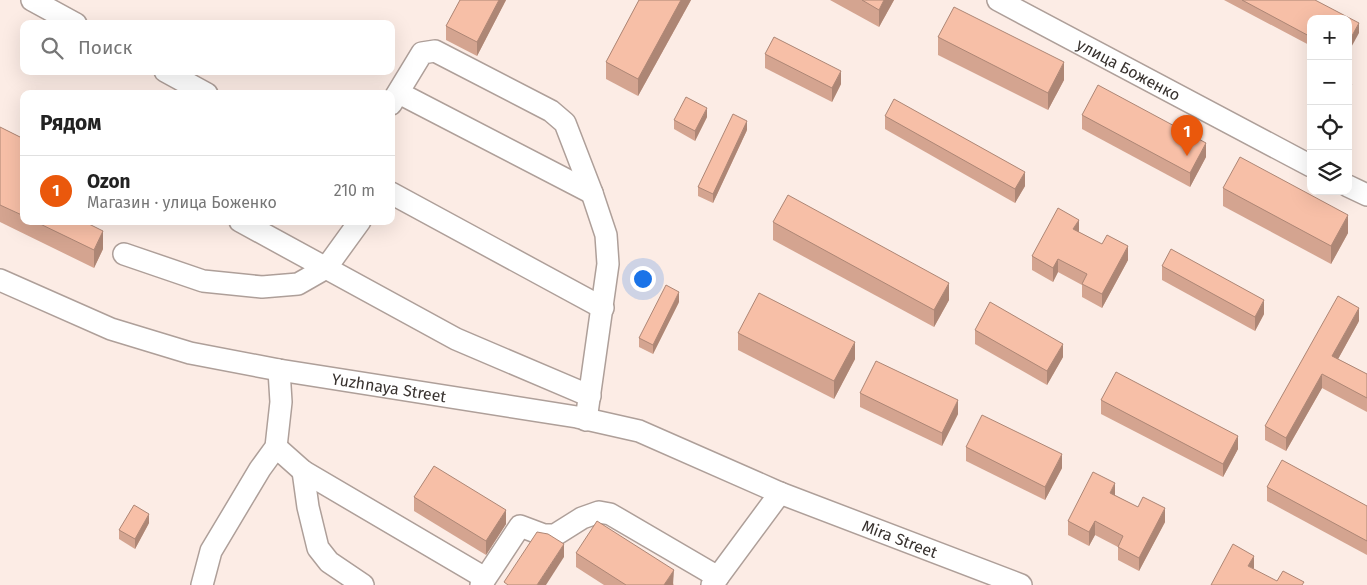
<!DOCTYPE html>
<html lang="ru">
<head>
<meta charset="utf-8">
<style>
  body { margin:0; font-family:"Fira Sans",sans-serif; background:#f6f6f6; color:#222 }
  .controls { position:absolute; right:15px; top:15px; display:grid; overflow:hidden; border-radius:10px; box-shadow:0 5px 20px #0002 }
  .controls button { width:45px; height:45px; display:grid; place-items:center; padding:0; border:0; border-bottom:1px solid #e0e0e0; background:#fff; color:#222; font:25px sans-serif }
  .you { position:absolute; left:642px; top:278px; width:18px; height:18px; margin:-12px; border:4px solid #fff; border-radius:50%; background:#1a73e8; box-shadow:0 0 0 8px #1a73e833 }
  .badge { display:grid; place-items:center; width:32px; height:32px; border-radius:50%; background:#ea580c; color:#fff; font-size:16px; font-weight:700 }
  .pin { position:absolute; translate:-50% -41px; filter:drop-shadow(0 1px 2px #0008) }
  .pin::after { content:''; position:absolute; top:26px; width:18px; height:15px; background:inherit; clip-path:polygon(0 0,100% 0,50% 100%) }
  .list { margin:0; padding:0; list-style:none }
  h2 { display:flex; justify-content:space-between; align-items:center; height:65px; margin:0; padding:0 20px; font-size:21px }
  h2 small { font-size:16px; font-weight:400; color:#767676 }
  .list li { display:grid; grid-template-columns:32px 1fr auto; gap:15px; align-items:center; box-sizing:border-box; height:70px; padding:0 20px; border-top:1px solid #e0e0e0 }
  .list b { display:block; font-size:19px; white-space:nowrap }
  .list p { margin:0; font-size:16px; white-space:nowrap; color:#767676 }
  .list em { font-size:16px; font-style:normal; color:#767676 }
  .icon { flex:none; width:28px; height:28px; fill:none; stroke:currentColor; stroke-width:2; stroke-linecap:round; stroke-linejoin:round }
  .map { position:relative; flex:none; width:1367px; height:585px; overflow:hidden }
  .search { position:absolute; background:#fff; box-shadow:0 5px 20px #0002; left:20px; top:20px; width:375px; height:55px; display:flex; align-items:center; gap:12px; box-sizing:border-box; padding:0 18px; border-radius:10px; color:#767676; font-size:19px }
  .panel { position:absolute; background:#fff; box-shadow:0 5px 20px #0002; left:20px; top:90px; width:375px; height:135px; border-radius:10px }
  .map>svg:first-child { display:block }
</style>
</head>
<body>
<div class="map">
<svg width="1367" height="585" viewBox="0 0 1367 585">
  <rect width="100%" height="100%" fill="#fcece5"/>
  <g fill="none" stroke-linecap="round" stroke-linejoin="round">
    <defs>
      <g id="minor">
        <polyline points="32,0 76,24"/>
        <path id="s1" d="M998,0L1311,166"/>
        <polyline points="165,71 207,94"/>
        <polyline points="399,93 592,193"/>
        <polyline points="391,104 422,53 435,51 551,111 565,123 592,193 606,235 608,264 586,420"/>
        <polyline points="1348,186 1367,195"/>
        <polyline points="391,193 603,308"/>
        <polyline points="240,221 456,339 590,396"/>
        <polyline points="124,254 203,281 262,287 298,284 326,268 360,221"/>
        <path id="s2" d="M0,280L111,329L190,353L279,370L577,417L639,431L780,493L1021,585"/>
        <polyline points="276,447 303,471 485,578"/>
        <polyline points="303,471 308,507 318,548 329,562 363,585"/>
        <polyline points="202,585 211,551 260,469 276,447 281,402 279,370"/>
        <polyline points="481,585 520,526 544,535 555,535 582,518 599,512 610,514 718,577"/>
        <polyline points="712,585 780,493"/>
      </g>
    </defs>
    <!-- minor casing -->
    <use href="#minor" stroke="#ae9f99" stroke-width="24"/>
    <!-- minor -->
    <use href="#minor" stroke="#fff" stroke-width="21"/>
  </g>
  <!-- wall -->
  <g fill="#d4a490">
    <polygon points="460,0 506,0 477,56 446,40 446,26"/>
    <polygon points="639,0 691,0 638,96 606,79 606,62"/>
    <polygon points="830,0 894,0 879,27"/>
    <polygon points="1224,0 1315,0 1359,33 1311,19 1311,46"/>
    <polygon points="938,37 1064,80 1048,110 938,55"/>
    <polygon points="765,54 841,84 832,102 765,68"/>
    <polygon points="1082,115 1206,157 1190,187 1082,129"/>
    <polygon points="885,116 1025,186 1015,203 885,129"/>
    <polygon points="707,117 695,141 674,129 674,120"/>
    <polygon points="0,127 24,139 24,221 83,221 103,249 94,268 0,222"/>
    <polygon points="747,130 713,203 698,196 698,187"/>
    <polygon points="1223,188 1348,233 1331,264 1223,206"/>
    <polygon points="773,222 949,300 934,327 773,240"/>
    <polygon points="1079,232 1128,260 1102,308 1082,297 1082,285 1058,272 1053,282 1032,270 1032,256"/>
    <polygon points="1162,266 1264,314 1255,331 1162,280"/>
    <polygon points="679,302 653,354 639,347 639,338"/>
    <polygon points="1359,321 1338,359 1367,374 1367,412 1322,388 1286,451 1265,440 1265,426"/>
    <polygon points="975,330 1063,357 1047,385 975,344"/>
    <polygon points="738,333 855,359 834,399 738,350"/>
    <polygon points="860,393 958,414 942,446 860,407"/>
    <polygon points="1101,400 1238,449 1223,477 1101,414"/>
    <polygon points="966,447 1062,468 1045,500 966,461"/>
    <polygon points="1267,487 1367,506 1367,555 1267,501"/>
    <polygon points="1115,495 1165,522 1139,571 1118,560 1118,547 1095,535 1089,546 1068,535 1068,521"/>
    <polygon points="414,497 506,524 486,555 414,511"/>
    <polygon points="149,523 135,549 119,539 119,530"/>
    <polygon points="576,553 674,584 673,585 604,585 576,567"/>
  </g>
  <!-- shaded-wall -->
  <g fill="#ad8675">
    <polygon points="499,0 506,0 477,56 477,42"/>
    <polygon points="681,0 691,0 638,96 638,79"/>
    <polygon points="884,0 894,0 879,27 879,10"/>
    <polygon points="1359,23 1359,33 1348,53 1348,43"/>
    <polygon points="1064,62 1064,80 1048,110 1048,93"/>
    <polygon points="841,71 841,84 832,102 832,88"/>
    <polygon points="1352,84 1352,93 1348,99 1348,89"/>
    <polygon points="707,108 707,117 695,141 695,131"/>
    <polygon points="747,121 747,130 713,203 713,194"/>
    <polygon points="1206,143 1206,157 1190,187 1190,173"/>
    <polygon points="1025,172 1025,186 1015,203 1015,189"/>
    <polygon points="1348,215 1348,233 1331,264 1331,246"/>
    <polygon points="1079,220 1079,233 1073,229"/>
    <polygon points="103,231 103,249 94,268 94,250"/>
    <polygon points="1128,246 1128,260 1102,308 1102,294"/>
    <polygon points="1058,259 1058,272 1053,282 1053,268"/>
    <polygon points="949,283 949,300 934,327 934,310"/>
    <polygon points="679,292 679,302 653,354 653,345"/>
    <polygon points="1264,300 1264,314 1255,331 1255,317"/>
    <polygon points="1359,308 1359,321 1332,370 1332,356"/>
    <polygon points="855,342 855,359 834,399 834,381"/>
    <polygon points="1063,344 1063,357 1047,385 1047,371"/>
    <polygon points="1322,374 1322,388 1286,451 1286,438"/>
    <polygon points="958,400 958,414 942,446 942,433"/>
    <polygon points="1238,436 1238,449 1223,477 1223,464"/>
    <polygon points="1062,454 1062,468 1045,500 1045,487"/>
    <polygon points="1115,483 1115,497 1110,493"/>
    <polygon points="1165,508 1165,522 1139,571 1139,558"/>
    <polygon points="506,510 506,524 486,555 486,541"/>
    <polygon points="149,514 149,523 135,549 135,539"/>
    <polygon points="1095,521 1095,535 1089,546 1089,532"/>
    <polygon points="564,544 564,557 546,585 537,585"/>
    <polygon points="1254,556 1254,569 1248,566"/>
    <polygon points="674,570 673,585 664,585"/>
  </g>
  <!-- building -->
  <g fill="#f7bfa7" stroke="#ad8675">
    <polygon points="460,0 499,0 477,42 446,26"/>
    <polygon points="639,0 681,0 638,79 606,62"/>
    <polygon points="862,0 884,0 879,10"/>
    <polygon points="1242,0 1315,0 1359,23 1348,43 1348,19 1311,19 1311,37"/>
    <polygon points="954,7 1064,62 1048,93 938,37"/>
    <polygon points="774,37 841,71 832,88 765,54"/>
    <polygon points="1348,81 1352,84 1348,89"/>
    <polygon points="1098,85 1206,143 1190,173 1082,115"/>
    <polygon points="686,97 707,108 695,131 674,120"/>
    <polygon points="894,99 1025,172 1015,189 885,116"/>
    <polygon points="733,114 747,121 713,194 698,187"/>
    <polygon points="0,127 24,139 24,216 0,205"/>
    <polygon points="1240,157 1348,215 1331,246 1223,188"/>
    <polygon points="788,195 949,283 934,310 773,222"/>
    <polygon points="1058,208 1079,220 1073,229 1102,244 1107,235 1128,246 1102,294 1082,284 1087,274 1058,259 1053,268 1032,256"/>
    <polygon points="34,221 83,221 103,231 94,250"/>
    <polygon points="1171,249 1264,300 1255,317 1162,266"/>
    <polygon points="666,285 679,292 653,345 639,338"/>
    <polygon points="759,293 855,342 834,381 738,333"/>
    <polygon points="1338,296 1359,308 1332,356 1367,374 1367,398 1322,374 1286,438 1265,426"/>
    <polygon points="990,302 1063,344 1047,371 975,330"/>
    <polygon points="876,361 958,400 942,433 860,393"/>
    <polygon points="1116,372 1238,436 1223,464 1101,400"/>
    <polygon points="982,415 1062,454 1045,487 966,447"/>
    <polygon points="1282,460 1367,506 1367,541 1267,487"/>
    <polygon points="434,466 506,510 486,541 414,497"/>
    <polygon points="1093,472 1115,483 1110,493 1138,507 1143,497 1165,508 1139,558 1118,547 1123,536 1095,521 1089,532 1068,521"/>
    <polygon points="134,505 149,514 135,539 119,530"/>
    <polygon points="597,521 674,570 664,585 626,585 576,553"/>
    <polygon points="537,532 548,534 564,544 537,585 508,585 504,582"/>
    <polygon points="1233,544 1254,556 1248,566 1277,581 1283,571 1304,582 1302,585 1211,585"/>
  </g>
  <g text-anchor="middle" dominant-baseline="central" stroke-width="4.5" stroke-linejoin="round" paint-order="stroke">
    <!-- street labels -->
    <g font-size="16" fill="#37312e" stroke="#fdfdfd">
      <text stroke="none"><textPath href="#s1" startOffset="148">улица Боженко</textPath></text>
      <text stroke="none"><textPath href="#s2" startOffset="406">Yuzhnaya Street</textPath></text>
      <text stroke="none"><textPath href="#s2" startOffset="942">Mira Street</textPath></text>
    </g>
  </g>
</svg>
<div class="controls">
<button>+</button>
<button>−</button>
<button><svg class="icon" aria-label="locate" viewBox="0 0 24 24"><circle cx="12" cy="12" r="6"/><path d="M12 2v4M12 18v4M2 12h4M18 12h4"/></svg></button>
<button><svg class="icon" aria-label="layers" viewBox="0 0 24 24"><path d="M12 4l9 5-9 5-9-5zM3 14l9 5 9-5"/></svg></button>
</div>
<div class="you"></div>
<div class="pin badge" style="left:1187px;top:156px">1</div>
<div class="search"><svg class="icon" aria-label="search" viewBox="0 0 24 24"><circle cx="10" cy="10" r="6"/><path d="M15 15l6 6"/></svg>Поиск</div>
<section class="panel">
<h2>Рядом<small></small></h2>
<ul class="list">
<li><span class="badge">1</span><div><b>Ozon</b><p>Магазин · улица Боженко</p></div><em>210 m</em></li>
</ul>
</section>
</div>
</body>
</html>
